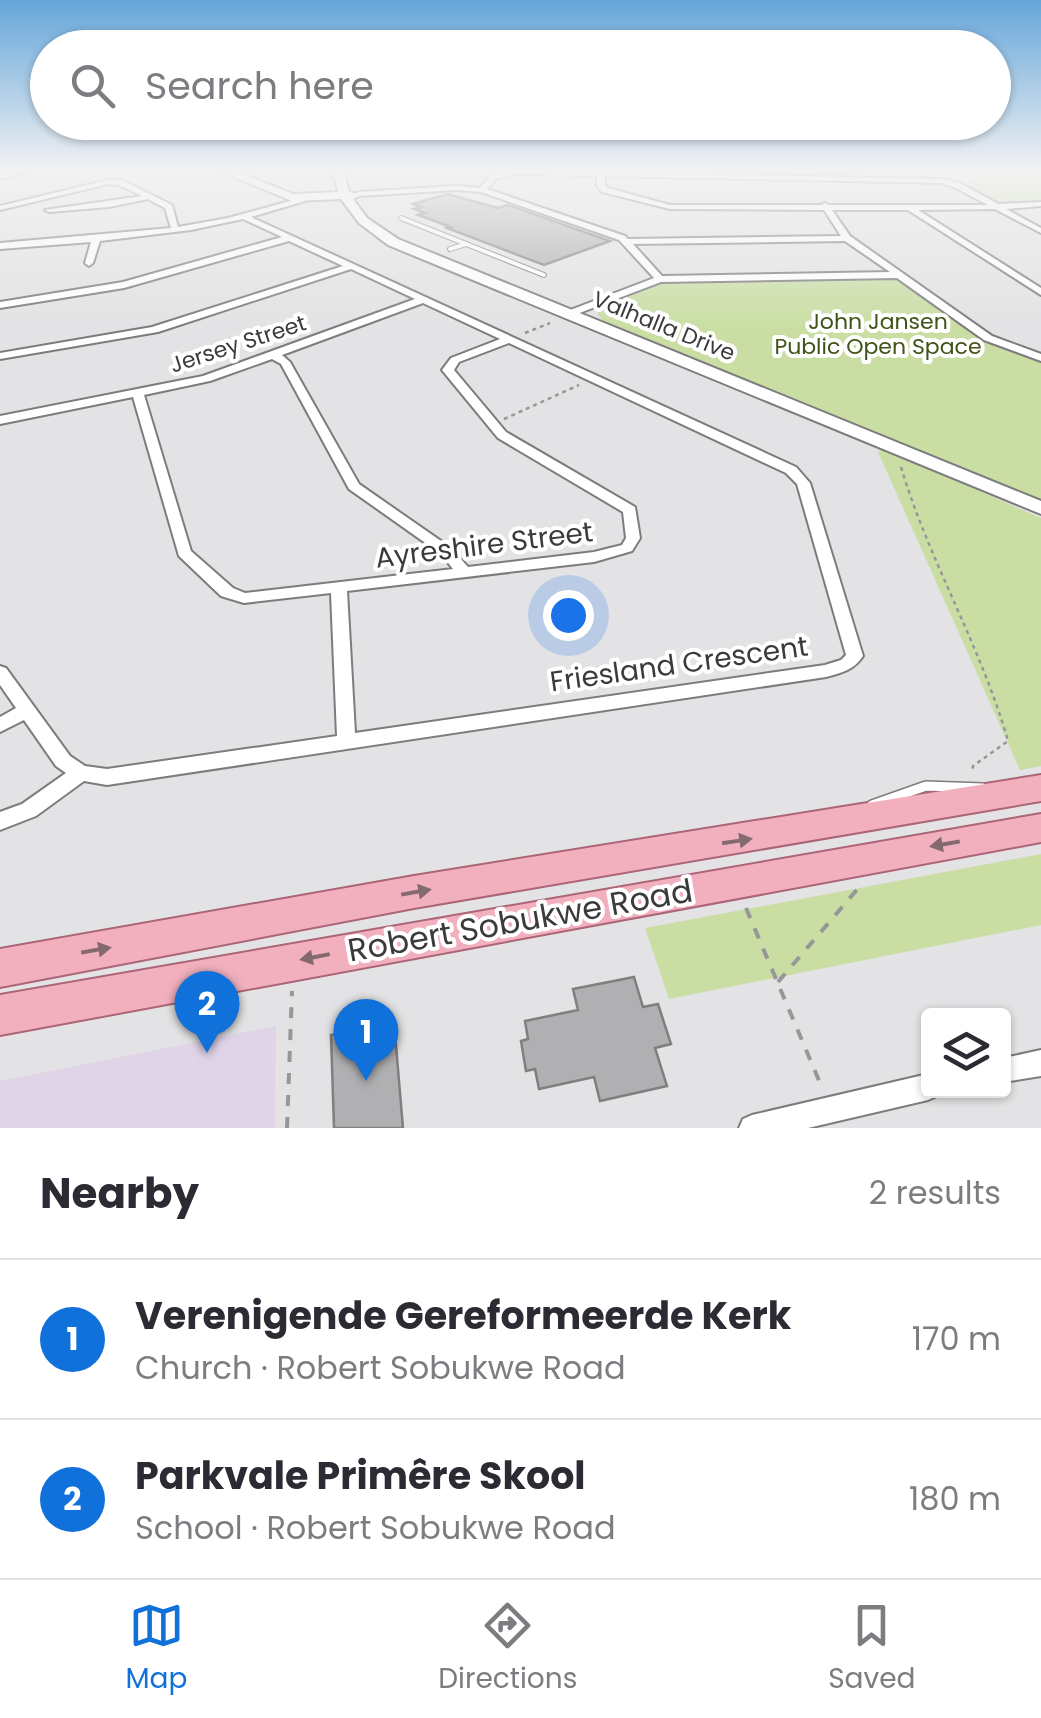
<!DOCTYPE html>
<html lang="en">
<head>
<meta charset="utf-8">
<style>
  body { margin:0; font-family:Poppins,sans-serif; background:#f7f7f7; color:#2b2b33 }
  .controls { position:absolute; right:30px; bottom:30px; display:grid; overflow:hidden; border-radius:10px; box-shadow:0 2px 8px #0004 }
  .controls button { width:90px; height:90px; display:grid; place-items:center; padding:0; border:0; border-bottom:2px solid #e1e1e2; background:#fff; color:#2b2b33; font:50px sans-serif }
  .you { position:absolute; left:568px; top:615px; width:35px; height:35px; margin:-25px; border:8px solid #fff; border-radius:50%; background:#1a73e8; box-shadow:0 0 0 15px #1a73e833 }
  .badge { display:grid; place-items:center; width:65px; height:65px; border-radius:50%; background:#1171da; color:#fff; font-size:32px; font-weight:700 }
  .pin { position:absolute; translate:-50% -82px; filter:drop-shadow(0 2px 5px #0008) }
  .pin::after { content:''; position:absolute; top:52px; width:35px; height:30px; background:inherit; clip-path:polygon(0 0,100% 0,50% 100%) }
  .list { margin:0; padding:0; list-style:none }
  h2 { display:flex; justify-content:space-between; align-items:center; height:130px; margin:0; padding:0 40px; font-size:42px }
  h2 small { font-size:32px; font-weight:400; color:#7c7c81 }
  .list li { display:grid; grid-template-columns:65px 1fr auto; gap:30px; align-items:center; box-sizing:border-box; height:160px; padding:0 40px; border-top:2px solid #e1e1e2 }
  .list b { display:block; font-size:38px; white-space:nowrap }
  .list p { margin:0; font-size:32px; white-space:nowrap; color:#7c7c81 }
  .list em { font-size:32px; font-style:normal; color:#7c7c81 }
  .icon { flex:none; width:55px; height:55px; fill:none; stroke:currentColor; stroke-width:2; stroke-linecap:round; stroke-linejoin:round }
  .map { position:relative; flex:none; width:1041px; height:1128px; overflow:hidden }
  .search { position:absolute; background:#fff; box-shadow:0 2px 8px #0004; left:30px; right:30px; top:30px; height:110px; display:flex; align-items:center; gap:25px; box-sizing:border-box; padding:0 35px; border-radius:55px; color:#7c7c81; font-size:38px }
  .sheet { height:450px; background:#fff }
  nav { display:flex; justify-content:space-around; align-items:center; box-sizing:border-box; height:140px; border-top:2px solid #e1e1e2; background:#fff; font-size:28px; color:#7c7c81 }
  nav a { display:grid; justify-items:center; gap:5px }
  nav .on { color:#1171da }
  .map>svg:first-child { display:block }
</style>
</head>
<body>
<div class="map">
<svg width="1041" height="1128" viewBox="0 0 1041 1128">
  <rect width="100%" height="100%" fill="#e3e3e5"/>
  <!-- education -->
  <polygon fill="#e0d4e9" points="276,1026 275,1128 0,1128 0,1081"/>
  <!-- green -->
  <g fill="#cadea4">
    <polygon points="964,169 1041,171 1041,202 994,203 955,182 974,179"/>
    <polygon points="884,277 906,283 990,343 1041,360 1041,501 604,322 597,313 602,306 660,283"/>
    <polygon points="884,449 1041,518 1041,766 1020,770 878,452"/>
    <polygon points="1041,854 1041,925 669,999 645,928"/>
  </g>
  <!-- building -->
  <g fill="#b0b0b2" stroke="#7f7f81" stroke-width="2.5">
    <polygon points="447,194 498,208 508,205 610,241 544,265 447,228 451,227 418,215 425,213 414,209 421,207 413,204"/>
    <polygon points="634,977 643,1007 658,1004 671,1044 655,1048 667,1086 600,1101 594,1077 539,1089 535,1069 526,1071 521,1041 528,1039 525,1021 578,1010 573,989"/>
    <polygon points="394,1022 403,1128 334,1128 331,1035"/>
  </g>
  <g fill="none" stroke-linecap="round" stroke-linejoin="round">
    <defs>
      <g id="lane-far1">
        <polyline points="401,218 544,275"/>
        <polyline points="450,249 466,244"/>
      </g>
      <polyline id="lane" points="872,805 926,786 983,788"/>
      <g id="street">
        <polygon points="25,169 38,169 0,179 0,175"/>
        <path d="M513,170L941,179L960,183L998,204L1041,202V206L1006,209L1041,228V233L995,209L918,210L1041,288V295L908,210H832L850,236L992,336L1041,354V361L984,340L897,278L661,282L569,317L565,316V312L654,278L619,240L481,192L456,190L359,196L355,194L359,192L456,186L480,188L492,174ZM513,174L597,176V186L602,192L670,209L824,210L841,236L628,239L625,236L487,189L497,178ZM605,176L941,183L954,187L988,205H829L825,203L821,205H670L608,188L605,185ZM845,241L890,272L662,276L633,244Z"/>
        <path d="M108,180L124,181L172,205L178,227L228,218L305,197V201L251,217L796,467L810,483L863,656C854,670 841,673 826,677L107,785L84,781L36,816L0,830V812L22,804L66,773L56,766L24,720L0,732V717L16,708L0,685V666L6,668L70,756L85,766L107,769L337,736L331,593L244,603L221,596L179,556L133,397L0,424V416L203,376L415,299L351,269L158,332L0,359V353L152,327L343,266L289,241L124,288L0,308V302L123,282L282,237L243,219L191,230L100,241L93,263L89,266L85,263L91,242L0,249V243L171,228L165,208L148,199L109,207L49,212L45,210L142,196L119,185L108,184L0,210V206ZM423,303L500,339L451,358L442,370L498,438L623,512L626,538L622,545L594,552L468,567L451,548L359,484L290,362L282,355ZM509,343L786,473L797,484L846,655L841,660L825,665L355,733L347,591L594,562L632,551L640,538L635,507L506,432L454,370L459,362ZM272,359L281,364L349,489L441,554L453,569L245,593L233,588L191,551L144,395L210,381Z"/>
        <polygon points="1041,1050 1041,1076 1004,1082 1004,1058"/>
        <polygon points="928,1074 928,1090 939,1090 937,1096 928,1100 808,1128 739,1128 743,1119 752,1115"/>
      </g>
      <g id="secondary">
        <polygon points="0,169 13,169 0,174"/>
        <polygon points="215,169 230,169 293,194 338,192 333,169 343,169 349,192 362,195 353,199 367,218 398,239 1041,501 1041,514 388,245 359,223 341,199 292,201"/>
      </g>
      <g id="primary">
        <polygon points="1041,775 1041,801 414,908 0,987 0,949 414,876"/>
        <polygon points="1041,814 1041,842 0,1035 0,995"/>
      </g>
    </defs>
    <!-- lane-far1 casing -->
    <use href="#lane-far1" stroke="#7c7c7e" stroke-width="6"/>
    <!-- lane casing -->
    <use href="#lane" stroke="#7c7c7e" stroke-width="12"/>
    <!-- street casing -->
    <use href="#street" stroke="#7c7c7e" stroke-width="4"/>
    <!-- secondary casing -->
    <use href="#secondary" stroke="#7c7c7e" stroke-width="4"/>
    <!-- primary casing -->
    <use href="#primary" stroke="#ac6576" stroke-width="4"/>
    <!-- path-far1 -->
    <g stroke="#979798" stroke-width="2.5" stroke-dasharray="4 4" stroke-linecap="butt">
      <polyline points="467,169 480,174"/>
      <polyline points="525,333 550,323"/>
      <polyline points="504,419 579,385"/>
      <path d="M901,467C929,561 981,646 1008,741L973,766L972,772"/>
    </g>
    <!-- path -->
    <g stroke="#979798" stroke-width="4" stroke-dasharray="11 11" stroke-linecap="butt">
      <polyline points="746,908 823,1090"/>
      <polyline points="778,982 861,885"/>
      <polyline points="287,1128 292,991"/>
    </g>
    <!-- lane-far1 -->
    <use href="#lane-far1" stroke="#fff" stroke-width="4"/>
    <!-- lane -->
    <use href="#lane" stroke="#fff" stroke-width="9"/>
    <!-- street -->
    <use href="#street" fill="#fff" fill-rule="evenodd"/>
    <!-- secondary -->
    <use href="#secondary" fill="#fff" fill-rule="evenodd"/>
    <!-- primary -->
    <use href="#primary" fill="#f2b0bf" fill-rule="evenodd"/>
  </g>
  <!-- one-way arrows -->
  <defs><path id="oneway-solid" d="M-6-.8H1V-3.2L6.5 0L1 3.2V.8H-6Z" transform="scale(2.5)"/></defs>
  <g fill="#846a70">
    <use href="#oneway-solid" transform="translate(737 841) rotate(-9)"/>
    <use href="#oneway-solid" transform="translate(945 844) rotate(170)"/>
    <use href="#oneway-solid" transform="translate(416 892) rotate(-10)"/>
    <use href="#oneway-solid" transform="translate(96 950) rotate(-10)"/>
    <use href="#oneway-solid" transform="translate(315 957) rotate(169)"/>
  </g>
  <!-- sky -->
  <linearGradient id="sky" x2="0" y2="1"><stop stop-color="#65a6da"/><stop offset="0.52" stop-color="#f2f2f3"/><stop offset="1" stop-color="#f2f2f3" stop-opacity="0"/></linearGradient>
  <rect width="1041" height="327" fill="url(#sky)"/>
  <g text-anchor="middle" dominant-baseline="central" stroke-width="8" stroke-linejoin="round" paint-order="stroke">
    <!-- far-park labels -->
    <g font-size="22" fill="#425318" stroke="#fff">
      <text x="878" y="321">John Jansen<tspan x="878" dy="25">Public Open Space</tspan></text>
    </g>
    <!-- far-street labels -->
    <g font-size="22" fill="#3b3b3c" stroke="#fff">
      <text transform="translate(664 326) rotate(22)">Valhalla Drive</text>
      <text transform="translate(238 344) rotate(-18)">Jersey Street</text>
    </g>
    <!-- street labels -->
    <g font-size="28" fill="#3b3b3c" stroke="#fff">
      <text transform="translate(484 545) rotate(-7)">Ayreshire Street</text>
      <text transform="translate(679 664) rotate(-8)">Friesland Crescent</text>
    </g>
    <!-- near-street labels -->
    <g font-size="32" fill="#3b3b3c" stroke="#fff">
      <text transform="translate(520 920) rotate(-10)">Robert Sobukwe Road</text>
    </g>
  </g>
</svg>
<div class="controls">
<button><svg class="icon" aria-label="layers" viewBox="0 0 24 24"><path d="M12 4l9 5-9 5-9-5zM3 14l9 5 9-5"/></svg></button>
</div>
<div class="you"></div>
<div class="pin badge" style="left:366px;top:1081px">1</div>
<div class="pin badge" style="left:207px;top:1053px">2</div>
<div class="search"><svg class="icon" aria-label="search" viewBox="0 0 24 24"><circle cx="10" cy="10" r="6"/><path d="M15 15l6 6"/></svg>Search here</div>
</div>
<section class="sheet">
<h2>Nearby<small>2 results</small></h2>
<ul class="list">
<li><span class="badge">1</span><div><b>Verenigende Gereformeerde Kerk</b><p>Church · Robert Sobukwe Road</p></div><em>170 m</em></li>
<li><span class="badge">2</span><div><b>Parkvale Primêre Skool</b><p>School · Robert Sobukwe Road</p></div><em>180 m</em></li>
</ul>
</section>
<nav>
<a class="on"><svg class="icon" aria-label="map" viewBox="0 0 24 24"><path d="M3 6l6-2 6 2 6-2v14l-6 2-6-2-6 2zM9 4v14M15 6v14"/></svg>Map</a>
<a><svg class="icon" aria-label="directions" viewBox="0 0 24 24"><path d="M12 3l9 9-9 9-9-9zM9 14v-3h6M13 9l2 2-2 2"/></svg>Directions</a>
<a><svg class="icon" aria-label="saved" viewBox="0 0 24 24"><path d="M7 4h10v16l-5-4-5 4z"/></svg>Saved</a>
</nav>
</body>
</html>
